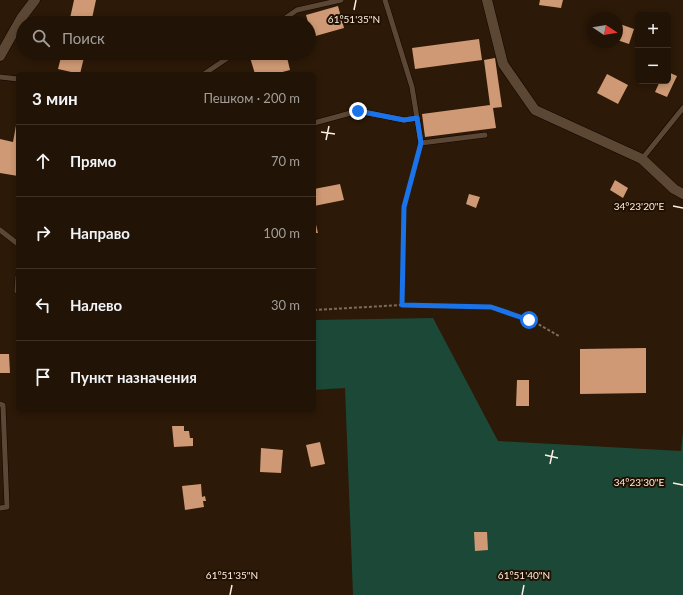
<!DOCTYPE html>
<html lang="ru">
<head>
<meta charset="utf-8">
<style>
  body { margin:0; font-family:Lato,sans-serif; background:#291c0f; color:#f1f3f6 }
  .controls { position:absolute; right:12px; top:12px; display:grid; overflow:hidden; border-radius:6px; box-shadow:0 2px 6px #0003 }
  .controls button { width:36px; height:36px; display:grid; place-items:center; padding:0; border:0; border-bottom:1px solid #3e3227; background:#211305; color:#f1f3f6; font:20px sans-serif }
  .compass { position:absolute; left:587px; top:12px; width:36px; height:36px; border-radius:50%; background:#211305; box-shadow:0 2px 6px #0003; rotate:102deg }
  .stop { position:absolute; width:12px; height:12px; margin:-9px; border:3px solid #1a73e8; border-radius:50%; background:#fff }
  .stop.end { background:#1a73e8; border-color:#fff; box-shadow:0 1px 4px #0008 }
  .list { margin:0; padding:0; list-style:none }
  h2 { display:flex; justify-content:space-between; align-items:center; height:52px; margin:0; padding:0 16px; font-size:17px }
  h2 small { font-size:13px; font-weight:400; color:#a29e9a }
  .list li { display:grid; grid-template-columns:26px 1fr auto; gap:12px; align-items:center; box-sizing:border-box; height:72px; padding:0 16px; border-top:1px solid #3e3227 }
  .list b { display:block; font-size:15px; white-space:nowrap }
  .list em { font-size:13px; font-style:normal; color:#a29e9a }
  .icon { flex:none; width:22px; height:22px; fill:none; stroke:currentColor; stroke-width:2; stroke-linecap:round; stroke-linejoin:round }
  .map { position:relative; flex:none; width:683px; height:595px; overflow:hidden }
  .search { position:absolute; background:#211305; box-shadow:0 2px 6px #0003; left:16px; top:16px; width:300px; height:44px; display:flex; align-items:center; gap:10px; box-sizing:border-box; padding:0 14px; border-radius:22px; color:#a29e9a; font-size:15px }
  .panel { position:absolute; background:#211305; box-shadow:0 2px 6px #0003; left:16px; top:72px; width:300px; height:340px; border-radius:6px }
  .map>svg:first-child { display:block }
</style>
</head>
<body>
<div class="map">
<svg width="683" height="595" viewBox="0 0 683 595">
  <rect width="100%" height="100%" fill="#2c1907"/>
  <!-- green -->
  <polygon fill="#1c4837" points="433,318 498,441 681,451 683,432 683,595 353,595 345,388 314,390 314,320"/>
  <!-- building -->
  <g fill="#ce9974">
    <polygon points="74,0 96,0 91,23 69,23"/>
    <polygon points="540,0 563,0 561,8 539,5"/>
    <polygon points="338,6 344,28 312,37 306,15"/>
    <polygon points="617,23 634,29 629,44 617,40"/>
    <polygon points="479,39 482,60 415,69 412,48"/>
    <polygon points="62,53 85,53 80,74 58,69"/>
    <polygon points="252,53 286,53 290,70 275,74 255,74 249,54"/>
    <polygon points="495,58 502,107 493,108 496,128 425,137 422,114 490,105 484,60"/>
    <polygon points="668,72 677,76 667,97 655,92 660,81 668,81"/>
    <polygon points="607,74 628,85 618,104 597,93"/>
    <polygon points="17,120 18,120 18,176 0,173 0,139 13,142"/>
    <polygon points="615,180 628,188 623,198 610,190"/>
    <polygon points="340,184 344,200 314,206 314,189"/>
    <polygon points="469,194 480,197 476,208 466,204"/>
    <polygon points="314,216 318,233 314,233"/>
    <polygon points="646,348 646,393 580,394 580,349"/>
    <polygon points="0,354 9,354 10,373 0,373"/>
    <polygon points="517,380 529,380 529,406 516,406"/>
    <polygon points="172,426 184,426 184,431 189,431 190,438 193,438 193,446 174,447"/>
    <polygon points="320,442 325,464 311,467 306,445"/>
    <polygon points="261,448 283,450 281,473 260,472"/>
    <polygon points="201,484 202,497 205,496 206,501 203,501 204,507 185,510 182,486"/>
    <polygon points="474,532 487,532 488,550 475,551"/>
  </g>
  <g fill="none" stroke-linecap="round" stroke-linejoin="round">
    <defs>
      <g id="service">
        <polyline points="278,23 297,10 341,0"/>
        <polyline points="204,74 235,53"/>
        <polyline points="0,77 18,79"/>
        <polyline points="417,118 421,143 485,135"/>
        <polyline points="314,123 358,111 404,120 417,118 412,87 385,0"/>
        <polyline points="642,159 683,108"/>
        <polyline points="0,230 18,244"/>
        <polyline points="18,276 17,291 18,291"/>
        <polyline points="0,404 3,405 7,507 0,508"/>
      </g>
      <g id="minor">
        <polyline points="487,0 503,64 535,110 642,159 674,189 683,194"/>
        <polyline points="0,56 22,17 35,0"/>
      </g>
    </defs>
    <!-- service casing -->
    <use href="#service" stroke="#130400" stroke-width="6"/>
    <!-- minor casing -->
    <use href="#minor" stroke="#130400" stroke-width="11"/>
    <!-- path -->
    <g stroke="#7d6c5c" stroke-width="2" stroke-dasharray="3 2" stroke-linecap="butt">
      <polyline points="402,305 491,307 529,319 559,336"/>
      <polyline points="314,310 402,305 404,207 419,150"/>
    </g>
    <!-- service -->
    <use href="#service" stroke="#5c4734" stroke-width="5"/>
    <!-- minor -->
    <use href="#minor" stroke="#5c4734" stroke-width="10"/>
  </g>
  <g fill="none" stroke-linecap="round" stroke-linejoin="round">
    <!-- route -->
    <polyline stroke="#1a73e8" stroke-width="5" points="358,111 404,120 417,118 421,143 404,207 402,305 491,307 529,320"/>
  </g>
  <!-- ticks -->
  <path fill="none" stroke="#fcefe3" stroke-width="1.5" d="M354,10L356,0M321,132L335,134M326,140L329,126M673,206L683,208M545,455L558,458M550,464L553,450M673,483L683,485M230,595L232,585M522,595L524,585"/>
  <g font-size="10" text-anchor="middle" fill="#fcefe3" stroke="#221001" stroke-width="4" stroke-linejoin="round" paint-order="stroke">
    <text x="354" y="23">61°51'35"N</text>
    <text x="639" y="210">34°23'20"E</text>
    <text x="639" y="486">34°23'30"E</text>
    <text x="232" y="579">61°51'35"N</text>
    <text x="524" y="579">61°51'40"N</text>
  </g>
</svg>
<div class="controls">
<button>+</button>
<button>−</button>
</div>
<svg class="compass" viewBox="-18 -18 36 36"><path d="M0-13l5 13h-10z" fill="#e53935"/><path d="M0 13l5-13h-10z" fill="#a29e9a"/></svg>
<div class="stop" style="left:529px;top:320px"></div>
<div class="stop end" style="left:358px;top:111px"></div>
<div class="search"><svg class="icon" aria-label="search" viewBox="0 0 24 24"><circle cx="10" cy="10" r="6"/><path d="M15 15l6 6"/></svg>Поиск</div>
<section class="panel">
<h2>3 мин<small>Пешком · 200 m</small></h2>
<ul class="list">
<li><svg class="icon" aria-label="ahead" viewBox="0 0 24 24"><path d="M12 20V5M6 11l6-6 6 6"/></svg><div><b>Прямо</b></div><em>70 m</em></li>
<li><svg class="icon" aria-label="right" viewBox="0 0 24 24"><path d="M7 20v-9h11M14 6l5 5-5 5"/></svg><div><b>Направо</b></div><em>100 m</em></li>
<li><svg class="icon" aria-label="left" viewBox="0 0 24 24"><path d="M17 20v-9H6M10 6l-5 5 5 5"/></svg><div><b>Налево</b></div><em>30 m</em></li>
<li><svg class="icon" aria-label="arrive" viewBox="0 0 24 24"><path d="M6 21V4h12l-3 4 3 4H6"/></svg><div><b>Пункт назначения</b></div></li>
</ul>
</section>
</div>
</body>
</html>
